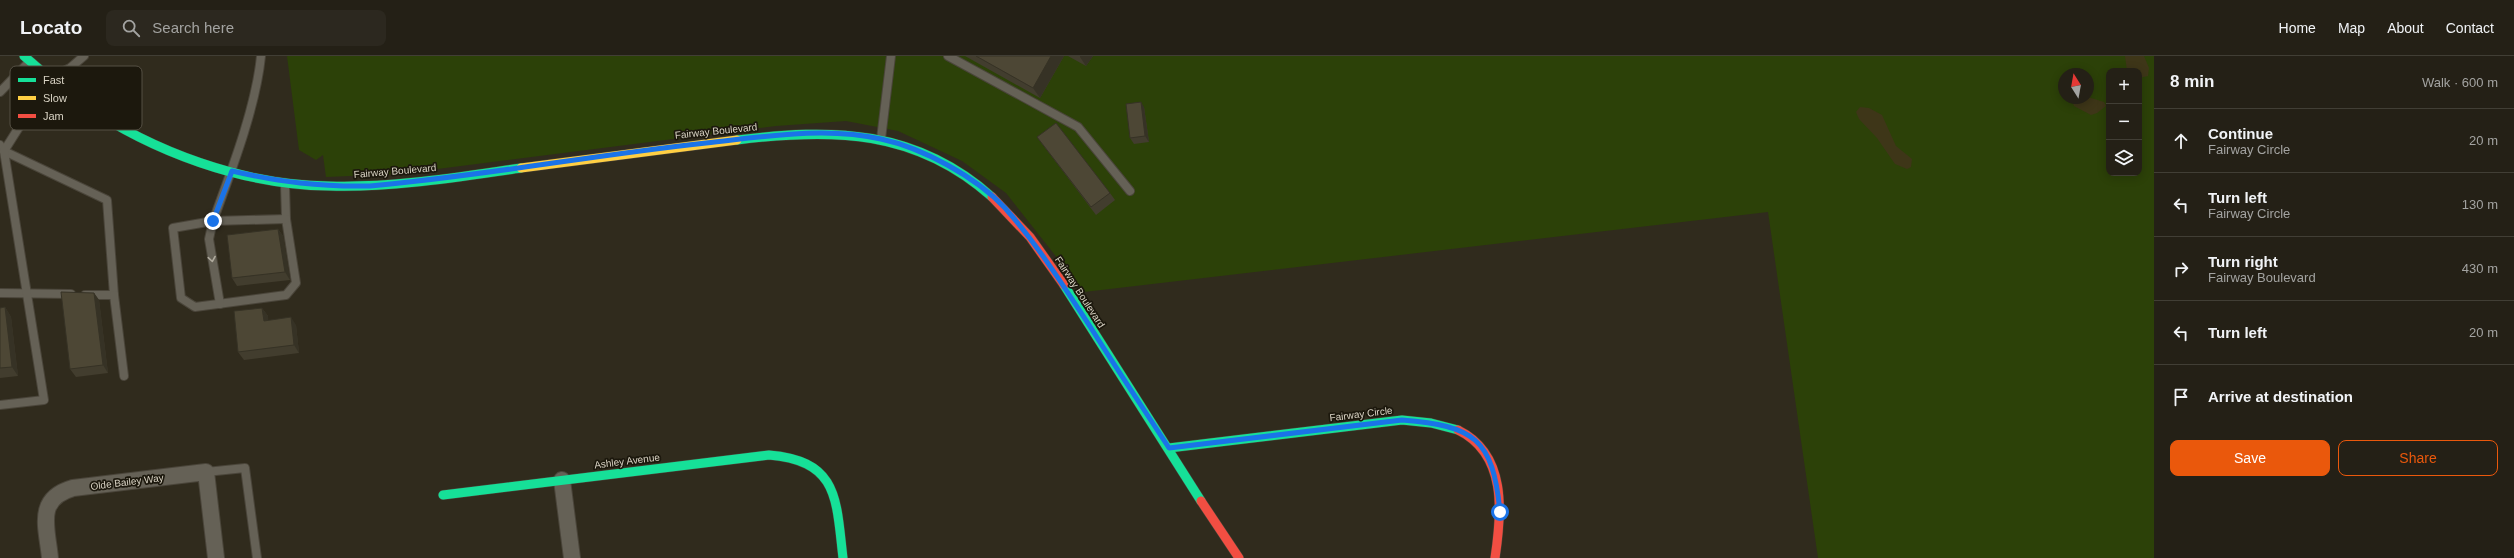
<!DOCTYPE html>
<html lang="en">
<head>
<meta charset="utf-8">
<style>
  body { margin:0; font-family:Arial,sans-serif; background:#2c281f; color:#f1f3f6 }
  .controls { position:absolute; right:12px; top:12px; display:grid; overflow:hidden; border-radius:8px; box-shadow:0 2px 10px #0003 }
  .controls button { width:36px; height:36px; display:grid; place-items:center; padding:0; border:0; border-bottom:1px solid #413e35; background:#242016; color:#f1f3f6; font:20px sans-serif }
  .compass { position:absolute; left:2058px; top:12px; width:36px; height:36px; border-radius:50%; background:#242016; box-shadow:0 2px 10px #0003; rotate:349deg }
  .stop { position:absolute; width:12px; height:12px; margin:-9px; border:3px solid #1a73e8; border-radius:50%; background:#fff }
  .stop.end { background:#1a73e8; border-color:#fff; box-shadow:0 1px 4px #0008 }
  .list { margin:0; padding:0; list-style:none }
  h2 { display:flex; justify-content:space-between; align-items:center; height:52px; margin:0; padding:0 16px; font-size:17px }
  h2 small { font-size:13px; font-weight:400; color:#a3a3a1 }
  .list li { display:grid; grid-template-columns:26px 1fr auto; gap:12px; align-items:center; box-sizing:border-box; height:64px; padding:0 16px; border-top:1px solid #413e35 }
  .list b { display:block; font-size:15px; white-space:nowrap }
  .list p { margin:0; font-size:13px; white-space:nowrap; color:#a3a3a1 }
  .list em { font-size:13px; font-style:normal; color:#a3a3a1 }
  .actions { display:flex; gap:8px; padding:12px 16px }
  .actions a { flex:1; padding:9px 0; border:1px solid #ea580c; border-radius:8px; text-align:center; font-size:14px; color:#ea580c }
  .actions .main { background:#ea580c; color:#fff }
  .icon { flex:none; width:22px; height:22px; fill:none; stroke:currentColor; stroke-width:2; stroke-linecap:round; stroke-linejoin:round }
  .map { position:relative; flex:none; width:2154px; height:502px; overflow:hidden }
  header { display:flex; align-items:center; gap:24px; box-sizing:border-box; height:56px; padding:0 20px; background:#242016; border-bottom:1px solid #413e35 }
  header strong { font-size:19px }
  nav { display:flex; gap:22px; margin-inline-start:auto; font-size:14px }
  .search { width:280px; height:36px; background:#2c281f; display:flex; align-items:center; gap:10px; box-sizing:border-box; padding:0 14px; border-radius:8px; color:#a3a3a1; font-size:15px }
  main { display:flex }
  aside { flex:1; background:#242016 }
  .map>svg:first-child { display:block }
</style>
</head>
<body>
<header>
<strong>Locato</strong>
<div class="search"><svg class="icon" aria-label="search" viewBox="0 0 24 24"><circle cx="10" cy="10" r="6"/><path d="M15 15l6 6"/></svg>Search here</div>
<nav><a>Home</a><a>Map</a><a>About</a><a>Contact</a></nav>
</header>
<main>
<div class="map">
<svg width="2154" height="502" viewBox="0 0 2154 502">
  <rect width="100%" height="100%" fill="#302b1d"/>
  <!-- green -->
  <path fill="#2c4108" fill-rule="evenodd" d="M287,0H2154V502H1818L1768,156L1084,236L1006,137L962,105L898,75L846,65L776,70L398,118L326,121L323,99L316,104L299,94ZM2109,15H2139V117H2109ZM2064,18H2088V42H2064Z"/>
  <!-- sand -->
  <g fill="#3e3618">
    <polygon points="2125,0 2144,0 2149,12 2148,20 2139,22 2139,15 2127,15"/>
    <polygon points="2071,42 2088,41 2104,46 2106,50 2097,57 2091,59 2074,50"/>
    <polygon points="1860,51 1869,52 1882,59 1896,90 1912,103 1911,111 1907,113 1895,108 1877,82 1859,63 1856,56"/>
  </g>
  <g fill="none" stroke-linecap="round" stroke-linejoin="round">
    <defs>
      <g id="lane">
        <path d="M261,0C256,51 231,116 213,165L173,172L181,242L195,251L286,239L296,227L286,163L285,129"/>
        <polyline points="948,0 1078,71 1130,135"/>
        <polyline points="0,36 29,6"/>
        <polyline points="881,83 891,0"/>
        <polyline points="0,89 4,95 107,144 114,239 85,239"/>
        <polyline points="0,237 71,238"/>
        <polyline points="114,239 124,320"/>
        <polyline points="220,248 209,183 213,165 286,163"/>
        <polyline points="0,349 44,344 4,95 50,22 70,12 84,0"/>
        <polyline points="206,416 245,412 257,502"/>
      </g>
      <g id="street">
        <polyline points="562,424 572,502"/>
        <path d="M50,502C47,471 35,443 73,432L206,416L216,502"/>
      </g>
      <g id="fast">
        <path d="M24,0C43,16 62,33 83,48C153,96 243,129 329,130C393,132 458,121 521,112"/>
        <path d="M737,84C832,72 916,73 992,141"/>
        <polyline points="1064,229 1201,445"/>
        <polyline points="1169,392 1402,364 1431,367 1458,374"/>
        <path d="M443,439L769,399C839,405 836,443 843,502"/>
      </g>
      <polyline id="slow" points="521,112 737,84"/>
      <g id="jam">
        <polyline points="992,141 1030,181 1064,229"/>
        <path d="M1458,374C1507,398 1502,456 1495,502"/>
        <polyline points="1201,445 1239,502"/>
      </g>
    </defs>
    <!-- lane casing -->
    <use href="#lane" stroke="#4a453a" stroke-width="10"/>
    <!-- street casing -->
    <use href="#street" stroke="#4a453a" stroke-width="18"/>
    <!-- fast casing -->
    <use href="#fast" stroke="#4a453a" stroke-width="10"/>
    <!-- slow casing -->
    <use href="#slow" stroke="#4a453a" stroke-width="10"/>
    <!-- jam casing -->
    <use href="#jam" stroke="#4a453a" stroke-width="10"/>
    <!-- lane -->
    <use href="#lane" stroke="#656156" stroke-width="8"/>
    <!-- street -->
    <use href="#street" stroke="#656156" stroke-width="16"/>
    <!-- fast -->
    <use href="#fast" stroke="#16e098" stroke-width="9"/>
    <!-- slow -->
    <use href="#slow" stroke="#ffcf43" stroke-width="9"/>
    <!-- jam -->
    <use href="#jam" stroke="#f24e42" stroke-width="9"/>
  </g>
  <!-- wall -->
  <g fill="#423d2e">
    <polygon points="965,0 1064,0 1040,42"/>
    <polygon points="1068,0 1093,0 1086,10"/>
    <polygon points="1144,51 1149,86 1134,88 1130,82"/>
    <polygon points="1037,81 1110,137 1115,144 1096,159"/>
    <polygon points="278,173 283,180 290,224 237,230 232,222"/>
    <polygon points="94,237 99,244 108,317 76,321 70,313"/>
    <polygon points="5,251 11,261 18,320 0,322 0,252"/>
    <polygon points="262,252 268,260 268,264 296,269 299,297 244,304 238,296"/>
  </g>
  <!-- shaded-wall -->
  <g fill="#363225">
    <polygon points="1051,0 1064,0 1040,42 1033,32"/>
    <polygon points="1080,0 1093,0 1086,10 1080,1"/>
    <polygon points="1141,46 1144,51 1149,86 1145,80"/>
    <polygon points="278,173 283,180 290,224 285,216"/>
    <polygon points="94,237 99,244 108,317 103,309"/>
    <polygon points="5,251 11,261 18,320 12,311"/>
    <polygon points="262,252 268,260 269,272 264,265"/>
    <polygon points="291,261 296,269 299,297 294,289"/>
  </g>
  <!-- building -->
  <g fill="#4d4735" stroke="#363225">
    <polygon points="976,0 1051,0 1033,32"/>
    <polygon points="1141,46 1145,80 1130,82 1126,48"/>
    <polygon points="1056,67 1110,137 1091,151 1037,81"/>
    <polygon points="278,173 285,216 232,222 227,179"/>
    <polygon points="61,236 94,237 103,309 70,313"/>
    <polygon points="5,251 12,311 0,312 0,252"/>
    <polygon points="262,252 264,265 291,261 294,289 238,296 234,255"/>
  </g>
  <!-- one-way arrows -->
  <defs><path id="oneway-chevron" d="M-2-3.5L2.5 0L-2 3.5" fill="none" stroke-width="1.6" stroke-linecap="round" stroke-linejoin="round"/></defs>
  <use stroke="#b0ab9e" href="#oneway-chevron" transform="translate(212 203) rotate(81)"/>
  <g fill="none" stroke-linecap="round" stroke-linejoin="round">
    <!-- route -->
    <path stroke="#1a73e8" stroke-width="5" d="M213,165L232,115C280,126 320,131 370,130C482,120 594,99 706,87C762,81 825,70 881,83C923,92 976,121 1005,152C1038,189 1064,231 1091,272C1116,312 1143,352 1169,392L1402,364C1474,370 1493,382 1500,456"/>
  </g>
  <g text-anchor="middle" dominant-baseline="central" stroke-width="3.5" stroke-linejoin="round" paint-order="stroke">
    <!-- street labels -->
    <g font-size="10" fill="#d9d3c4" stroke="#1c180d">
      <text transform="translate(716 75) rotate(-6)">Fairway Boulevard</text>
      <text transform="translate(395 115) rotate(-5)">Fairway Boulevard</text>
      <text transform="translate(1080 236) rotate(57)">Fairway Boulevard</text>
      <text transform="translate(1361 358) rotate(-7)">Fairway Circle</text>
      <text transform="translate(627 405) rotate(-7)">Ashley Avenue</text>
      <text transform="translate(127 426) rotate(-7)">Olde Bailey Way</text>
    </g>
  </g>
  <!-- legend -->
  <rect x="10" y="10" width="132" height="64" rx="6" fill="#1c180d" stroke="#555044" stroke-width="1"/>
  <rect x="18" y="22" width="18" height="4" fill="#16e098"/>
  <rect x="18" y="40" width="18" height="4" fill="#ffcf43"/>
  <rect x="18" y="58" width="18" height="4" fill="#f24e42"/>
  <g font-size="11" fill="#d9d3c4">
    <text x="43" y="28">Fast</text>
    <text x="43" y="46">Slow</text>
    <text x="43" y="64">Jam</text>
  </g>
</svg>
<div class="controls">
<button>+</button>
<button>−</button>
<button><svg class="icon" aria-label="layers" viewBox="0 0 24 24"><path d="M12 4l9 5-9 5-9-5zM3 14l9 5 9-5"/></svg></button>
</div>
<svg class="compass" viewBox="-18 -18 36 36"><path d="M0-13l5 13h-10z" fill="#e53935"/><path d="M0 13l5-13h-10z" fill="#a3a3a1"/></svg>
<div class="stop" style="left:1500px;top:456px"></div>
<div class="stop end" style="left:213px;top:165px"></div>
</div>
<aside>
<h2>8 min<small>Walk · 600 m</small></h2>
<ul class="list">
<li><svg class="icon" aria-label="ahead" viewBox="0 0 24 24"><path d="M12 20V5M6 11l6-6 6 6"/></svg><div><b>Continue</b><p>Fairway Circle</p></div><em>20 m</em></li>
<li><svg class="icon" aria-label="left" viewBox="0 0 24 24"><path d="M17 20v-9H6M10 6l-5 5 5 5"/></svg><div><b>Turn left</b><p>Fairway Circle</p></div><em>130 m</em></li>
<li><svg class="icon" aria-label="right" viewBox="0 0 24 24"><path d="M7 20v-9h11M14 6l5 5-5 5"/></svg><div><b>Turn right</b><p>Fairway Boulevard</p></div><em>430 m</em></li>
<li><svg class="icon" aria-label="left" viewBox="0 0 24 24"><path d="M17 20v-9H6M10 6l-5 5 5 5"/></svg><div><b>Turn left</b></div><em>20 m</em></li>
<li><svg class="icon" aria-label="arrive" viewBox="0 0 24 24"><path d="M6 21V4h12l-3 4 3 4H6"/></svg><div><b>Arrive at destination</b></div></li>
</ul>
<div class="actions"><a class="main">Save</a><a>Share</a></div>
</aside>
</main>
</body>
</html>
